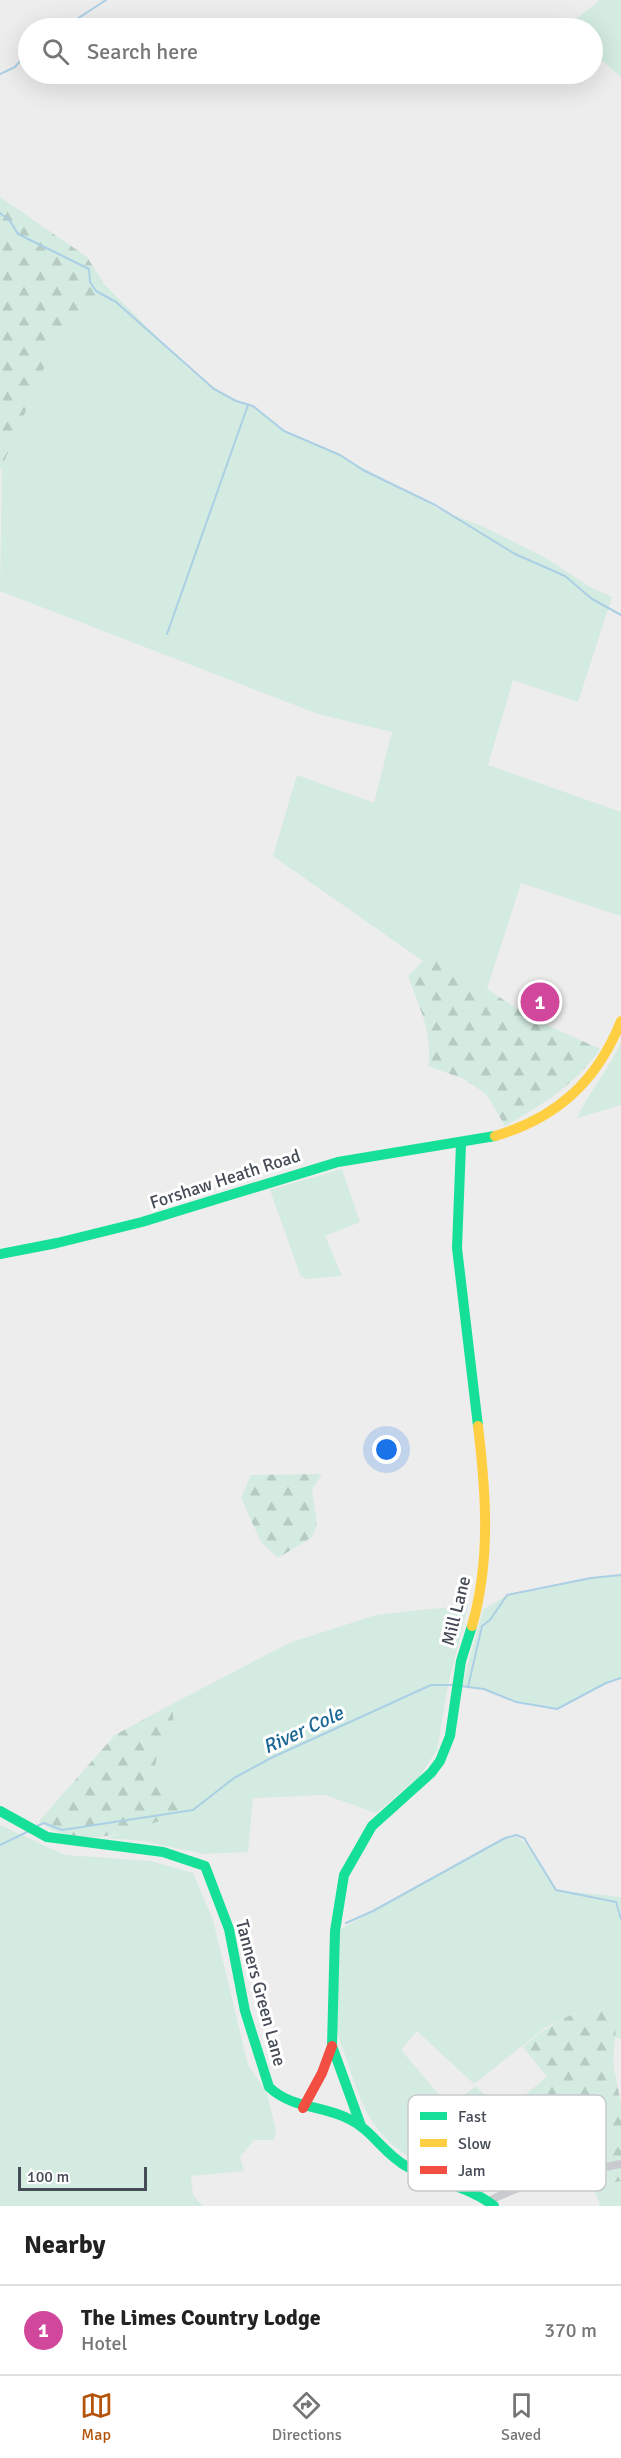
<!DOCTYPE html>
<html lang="en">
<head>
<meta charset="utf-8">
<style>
  body { margin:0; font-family:Signika,sans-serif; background:#f2f2f2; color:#222 }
  .scale { position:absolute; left:18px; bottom:15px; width:129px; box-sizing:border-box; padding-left:6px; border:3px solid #464c57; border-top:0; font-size:16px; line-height:21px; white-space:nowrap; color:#464c57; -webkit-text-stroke:4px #fff; paint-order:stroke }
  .you { position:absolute; left:387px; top:1450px; width:21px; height:21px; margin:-15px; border:4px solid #fff; border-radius:50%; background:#1a73e8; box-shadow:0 0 0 9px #1a73e833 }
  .badge { display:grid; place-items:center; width:39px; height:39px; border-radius:50%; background:#b45309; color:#fff; font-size:20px; font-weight:700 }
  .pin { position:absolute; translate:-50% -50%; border:3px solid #fff; box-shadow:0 2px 6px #0006 }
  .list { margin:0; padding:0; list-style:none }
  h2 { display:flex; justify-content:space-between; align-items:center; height:78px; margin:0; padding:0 24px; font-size:26px }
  h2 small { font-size:20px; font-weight:400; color:#767676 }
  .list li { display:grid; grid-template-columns:39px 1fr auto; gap:18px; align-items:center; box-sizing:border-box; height:90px; padding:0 24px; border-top:2px solid #e0e0e0 }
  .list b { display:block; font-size:22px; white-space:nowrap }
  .list p { margin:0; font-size:20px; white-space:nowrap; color:#767676 }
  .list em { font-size:20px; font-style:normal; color:#767676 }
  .icon { flex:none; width:33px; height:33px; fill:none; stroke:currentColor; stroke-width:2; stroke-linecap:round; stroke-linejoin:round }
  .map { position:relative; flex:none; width:621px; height:2206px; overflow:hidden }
  .search { position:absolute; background:#fff; box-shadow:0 6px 24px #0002; left:18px; right:18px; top:18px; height:66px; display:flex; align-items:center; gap:15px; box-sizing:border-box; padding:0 21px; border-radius:33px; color:#767676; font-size:22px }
  .sheet { height:168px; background:#fff }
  nav { display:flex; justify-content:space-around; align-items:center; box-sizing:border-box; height:84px; border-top:2px solid #e0e0e0; background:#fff; font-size:16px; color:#767676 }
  nav a { display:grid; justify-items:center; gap:3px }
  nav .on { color:#b45309 }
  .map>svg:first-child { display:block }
</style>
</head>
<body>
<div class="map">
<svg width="621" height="2206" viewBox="0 0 621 2206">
  <defs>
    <pattern id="forest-firs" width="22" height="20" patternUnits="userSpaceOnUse" patternTransform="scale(1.5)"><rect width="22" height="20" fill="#d3ebe0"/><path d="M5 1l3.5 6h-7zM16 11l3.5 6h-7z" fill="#b6cbc2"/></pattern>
  </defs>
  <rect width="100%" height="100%" fill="#ededed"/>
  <!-- green -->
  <g fill="#d3ebe0">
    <polygon points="600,0 621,0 621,77 593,53 592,28 565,28"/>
    <polygon points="105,285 189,369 219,393 253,406 284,431 340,455 442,511 482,526 544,557 590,587 612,597 578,702 513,680 488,765 621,812 621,916 521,883 487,989 441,958 423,961 273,856 297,775 374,803 392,732 318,714 0,591 2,462 57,337"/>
    <path d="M621,1042V1105L577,1118C589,1091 609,1070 621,1042Z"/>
    <polygon points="342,1169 360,1222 325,1236 342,1276 307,1279 301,1277 270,1190"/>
    <polygon points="621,1575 621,1678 606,1683 557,1709 516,1702 484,1689 462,1686 483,1610 507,1595 591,1578"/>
    <polygon points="468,1605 448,1685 437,1750 419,1777 376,1813 325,1795 253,1798 248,1852 204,1854 143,1841 107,1838 185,1811 173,1789 154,1772 157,1756 174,1727 172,1704 289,1643 376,1615"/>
    <polygon points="0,1825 65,1855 151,1861 193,1873 213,1920 248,2065 267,2093 276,2131 274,2140 254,2140 240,2157 244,2171 191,2176 193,2195 203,2206 0,2206"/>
    <path d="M517,1837L525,1843L556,1890L621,1897V2039L615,2037V2026L602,2004L577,2012L546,2027L474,2084L417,2031L401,2050L449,2106L443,2110L445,2162L458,2179C392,2155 369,2133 349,2066C345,2053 336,2036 336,2022C335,1992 339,1961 339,1930L505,1838Z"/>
    <polygon points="621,2181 621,2206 598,2206 600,2204 592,2186"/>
  </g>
  <!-- forest -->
  <g fill="url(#forest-firs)">
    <polygon points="0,197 87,257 105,285 57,337 0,471"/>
    <path d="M441,958L529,1017L600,1049C575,1085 542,1105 505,1126L487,1095L464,1079L428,1066C433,1032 419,1007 408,976L423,961Z"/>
    <polygon points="322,1474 312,1489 317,1524 312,1537 278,1558 261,1542 241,1498 251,1475"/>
    <path d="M172,1704L174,1727L157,1756L154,1772L173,1789L186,1811C141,1827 82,1856 39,1821L115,1735Z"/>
    <path d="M602,2004L616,2026L613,2063L621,2104V2181L578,2188L544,2175L494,2191L458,2179L445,2162L444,2134L433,2126L443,2110L476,2086L501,2114L547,2077L523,2047C549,2024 569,2014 602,2004Z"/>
  </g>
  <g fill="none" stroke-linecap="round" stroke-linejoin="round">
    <!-- stream -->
    <g stroke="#abcfe5" stroke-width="2">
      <polyline points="51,28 55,24 77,19 106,0"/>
      <polyline points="0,74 15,67 28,52"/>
      <polyline points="0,213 10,221 18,234 89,269 90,282 96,291 116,302 214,389 236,401 253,406 284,431 340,455 363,470 435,505 515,554 565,576 592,599 621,615"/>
      <polyline points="167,634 248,405"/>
      <polyline points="460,1686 484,1689 516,1702 557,1709 606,1683 621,1678"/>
      <polyline points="468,1687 482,1626 490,1620 507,1595 591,1578 621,1575"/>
      <polyline points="37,1826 44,1823 62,1830 193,1810 234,1778 271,1758 431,1685 454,1685"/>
      <polyline points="0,1845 27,1832"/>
      <polyline points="346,1923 373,1911 505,1838 516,1835 524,1838 556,1890 616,1902 621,1919"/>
    </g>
    <!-- street -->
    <path stroke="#c9cbce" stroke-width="8" d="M489,2201C528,2180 578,2173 621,2164"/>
    <!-- fast -->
    <g stroke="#16e098" stroke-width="10">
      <polyline points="461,1144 457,1248 478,1426"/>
      <polyline points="0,1254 57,1243 142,1222 338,1162 495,1136"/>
      <path d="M0,1811L47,1837L163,1852L205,1866L229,1929L245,2011L269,2087C292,2109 322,2105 349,2119C372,2130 384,2154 406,2166C434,2183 468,2185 494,2206"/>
      <polyline points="361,2126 332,2046 335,1931 344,1875 372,1826 431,1773 440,1761 450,1736 461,1661 472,1626"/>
    </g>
    <!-- slow -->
    <g stroke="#ffcf43" stroke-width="10">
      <path d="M495,1136C557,1118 597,1081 621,1021"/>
      <path d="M472,1626C491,1560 486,1493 478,1426"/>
    </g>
    <!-- jam -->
    <polyline stroke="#f24e42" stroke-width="10" points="303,2108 322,2073 332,2046"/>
  </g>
  <g text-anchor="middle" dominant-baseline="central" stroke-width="6" stroke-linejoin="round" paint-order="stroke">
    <!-- street labels -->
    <g font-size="18" fill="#464c57" stroke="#fff">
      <text transform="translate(225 1179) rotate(-18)">Forshaw Heath Road</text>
      <text transform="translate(456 1611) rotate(-76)">Mill Lane</text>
      <text transform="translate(261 1993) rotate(75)">Tanners Green Lane</text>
    </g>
    <!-- water labels -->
    <g font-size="20" font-style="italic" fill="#1a6796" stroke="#fff">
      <text transform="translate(303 1730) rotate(-25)">River Cole</text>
    </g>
  </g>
  <!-- legend -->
  <rect x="408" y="2095" width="198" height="96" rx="9" fill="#fff" stroke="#c8c9cd" stroke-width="1.5"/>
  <rect x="420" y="2112" width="27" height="8" fill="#16e098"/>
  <rect x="420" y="2139" width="27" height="8" fill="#ffcf43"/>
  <rect x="420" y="2166" width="27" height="8" fill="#f24e42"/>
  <g font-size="16" fill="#464c57">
    <text x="458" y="2122">Fast</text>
    <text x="458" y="2149">Slow</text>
    <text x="458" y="2176">Jam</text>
  </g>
</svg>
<div class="scale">100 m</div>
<div class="you"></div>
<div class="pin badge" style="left:540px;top:1002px;background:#d1479c">1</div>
<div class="search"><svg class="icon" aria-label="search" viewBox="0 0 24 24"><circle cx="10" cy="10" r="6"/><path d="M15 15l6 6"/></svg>Search here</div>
</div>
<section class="sheet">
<h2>Nearby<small></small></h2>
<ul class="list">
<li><span class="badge" style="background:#d1479c">1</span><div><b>The Limes Country Lodge</b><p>Hotel</p></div><em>370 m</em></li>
</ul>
</section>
<nav>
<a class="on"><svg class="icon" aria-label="map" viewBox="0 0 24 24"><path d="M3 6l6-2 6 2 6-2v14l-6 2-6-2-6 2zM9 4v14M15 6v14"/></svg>Map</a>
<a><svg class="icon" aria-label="directions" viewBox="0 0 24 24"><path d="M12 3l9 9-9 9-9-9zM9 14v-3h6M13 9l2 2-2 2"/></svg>Directions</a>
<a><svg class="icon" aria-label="saved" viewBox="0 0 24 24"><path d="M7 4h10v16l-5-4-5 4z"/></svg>Saved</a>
</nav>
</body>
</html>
